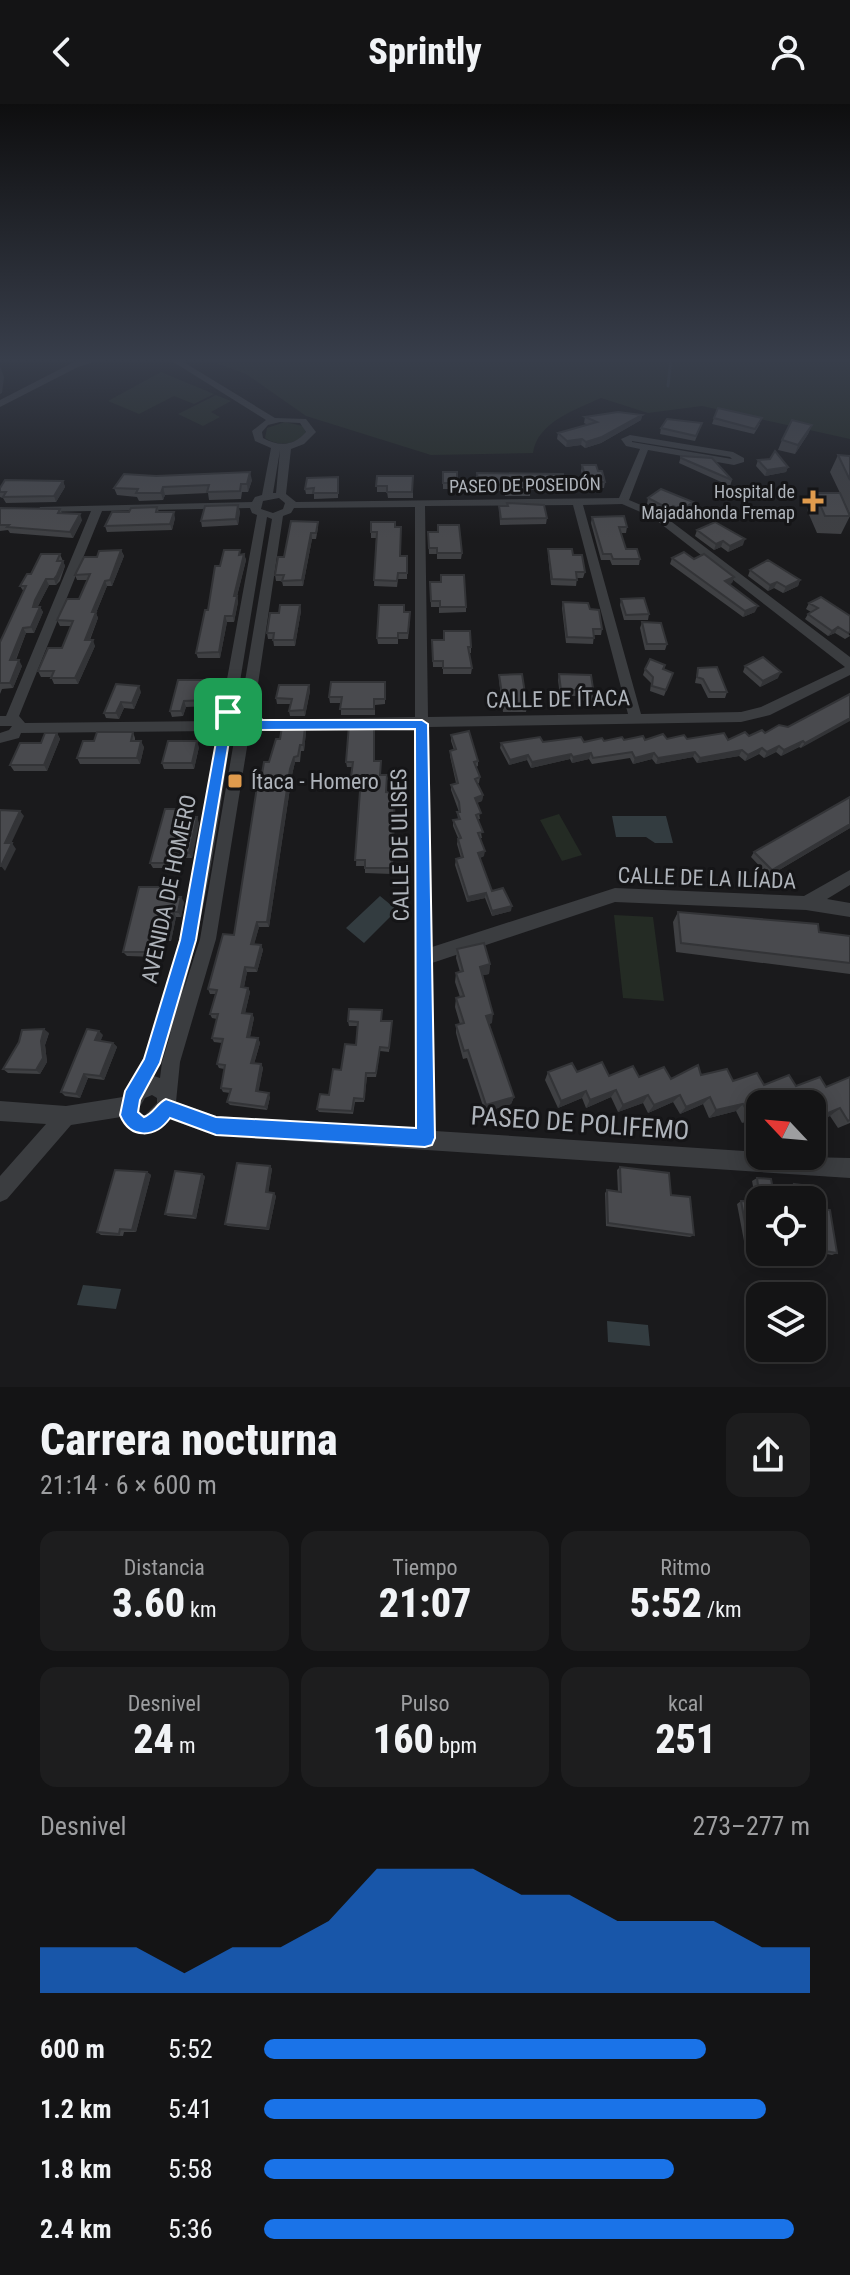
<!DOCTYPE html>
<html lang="es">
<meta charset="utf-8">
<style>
body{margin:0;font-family:"Roboto Condensed",sans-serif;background:#1d1d1e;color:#f1f3f6;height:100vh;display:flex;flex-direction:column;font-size:30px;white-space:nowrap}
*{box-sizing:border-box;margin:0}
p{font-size:26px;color:#9d9ea0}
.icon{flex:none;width:44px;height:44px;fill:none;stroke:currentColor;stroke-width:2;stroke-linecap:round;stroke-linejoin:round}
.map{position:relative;height:1283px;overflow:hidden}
.side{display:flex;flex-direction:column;background:#141415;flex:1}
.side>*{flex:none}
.needle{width:52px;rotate:296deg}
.fabs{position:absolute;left:746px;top:986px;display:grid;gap:16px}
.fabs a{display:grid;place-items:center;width:80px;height:80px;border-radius:16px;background:#141415;box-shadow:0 4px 20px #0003,0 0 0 2px #333334;font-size:40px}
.pin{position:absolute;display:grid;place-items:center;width:68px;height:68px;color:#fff;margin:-34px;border-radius:16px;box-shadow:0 4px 12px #0006}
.round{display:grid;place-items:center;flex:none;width:84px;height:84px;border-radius:16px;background:#1d1d1e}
.summary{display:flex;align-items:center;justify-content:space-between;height:136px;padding:0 40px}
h1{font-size:44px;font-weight:800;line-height:60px}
.figures{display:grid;grid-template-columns:repeat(3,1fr);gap:12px;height:136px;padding:8px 40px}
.figures div{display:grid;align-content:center;border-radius:16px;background:#1d1d1e;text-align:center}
.figures b{font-size:40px;font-weight:800}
.figures small{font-size:22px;font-weight:400}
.figures p{font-size:22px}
.chart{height:224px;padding:16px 40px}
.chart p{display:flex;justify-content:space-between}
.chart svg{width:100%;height:144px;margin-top:8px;fill:#1a73e8;opacity:.7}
ul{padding:0 40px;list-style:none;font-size:26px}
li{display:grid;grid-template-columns:128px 96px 1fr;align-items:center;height:60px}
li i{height:20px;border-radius:10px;background:#1a73e8}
header{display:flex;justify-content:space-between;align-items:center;height:104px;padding:0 40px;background:#141415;font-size:36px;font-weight:800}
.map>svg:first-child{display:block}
.green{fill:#242b24}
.water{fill:#333c40}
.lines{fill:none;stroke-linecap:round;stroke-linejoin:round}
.stream{stroke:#333c40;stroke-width:3}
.street{fill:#3b3d40;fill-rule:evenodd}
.wall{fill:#3f4043}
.shaded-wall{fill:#333437}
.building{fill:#494a4e;stroke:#333437;stroke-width:2}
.route{fill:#1a73e8;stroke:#fff;stroke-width:2;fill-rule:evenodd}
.poi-dot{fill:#e09b4d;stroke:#151517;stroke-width:3}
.labels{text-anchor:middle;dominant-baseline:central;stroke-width:6;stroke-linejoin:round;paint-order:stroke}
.far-street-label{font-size:18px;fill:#aeb3ba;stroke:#151517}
.far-poi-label{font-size:18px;fill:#aeb3ba;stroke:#151517;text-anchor:end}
.street-label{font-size:22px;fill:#aeb3ba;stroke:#151517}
.poi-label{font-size:22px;fill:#aeb3ba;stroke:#151517;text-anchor:start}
.near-street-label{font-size:26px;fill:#aeb3ba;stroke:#151517}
</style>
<header><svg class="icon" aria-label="back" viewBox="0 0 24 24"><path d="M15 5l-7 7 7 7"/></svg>Sprintly<svg class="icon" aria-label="person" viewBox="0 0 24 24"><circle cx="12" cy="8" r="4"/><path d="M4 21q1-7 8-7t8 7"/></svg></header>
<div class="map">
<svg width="850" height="1283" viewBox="0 0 850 1283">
<rect width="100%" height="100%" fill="#1a1a1c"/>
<path class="green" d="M202,254H850V335L702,302L648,309L601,294C577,305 537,318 533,349L431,351L306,312L246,270Z
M161,268L214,290L194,300L174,292L139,310L108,297Z
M216,291L231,297L211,308L220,313L203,322L178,310Z
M285,318L303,322L306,329C295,341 279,343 265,334L267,324Z
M559,710L582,751L562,757L540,716Z
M614,811L653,813L664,897L623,894Z"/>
<path class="water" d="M612,712H666L673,739H655L646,733H616Z
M380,792L397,806L364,839L346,824Z
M83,1181L121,1185L116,1205L77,1201Z
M607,1217L648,1221L650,1242L608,1238Z"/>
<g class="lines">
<path class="stream" d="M668,282L671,254"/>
<path class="street" d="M92,254H106L78,263L0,303V296L72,259Z
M167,254H177L275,314L306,315L316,328L304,340L291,345L286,390L296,398L619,394L640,345L626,342L621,335L630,331L733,348L744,354V358L734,361L648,346L629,396L660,409L850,553V571L770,611L741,618L429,623L432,843L615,784L804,792L850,766V781L827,795L850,799V813L806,806L615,798L432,859L435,1027L760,1048V1052L850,1054V1074L216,1032L169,1015C153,1031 133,1040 121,1013L71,1021L7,1095L0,1098V1072L46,1020L0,1017V997L66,1002L123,993C144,960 156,922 166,885C190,804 203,720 216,637L223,632L230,637C218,721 206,806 183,888L200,835L234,637L241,632L248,637L216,835L180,958L176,998L216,1012L415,1025V623L257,626L250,621L257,616L415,613V403L294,404L291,409L283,412L254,607L247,612L240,607L272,415L267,413L235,608L228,613L221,608L257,411L252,409L250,404L102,407L19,612L25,619L214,617L221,622L214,627L21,629L19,634L0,639V629L9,626L12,622H0V612H6L91,407L44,408L39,405L40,403L252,398L255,393L262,391L271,344L255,337L252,327L266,316ZM280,318L300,319L306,328C294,342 279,343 263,334L262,328L268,321ZM632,337L730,353L732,355L632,338ZM280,346L276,389H273ZM279,394L285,399L283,405L273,409L261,405L263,397ZM622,400L652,413L845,563L761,603L741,608L641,610L583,401ZM573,401L628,610L428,613L425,402ZM171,928L162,958L160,974L154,972ZM152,991L157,994V999L145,1011H141L139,1004L145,994Z"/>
</g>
<path class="wall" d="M642,311L641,316L601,339L585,344L581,341L566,343L557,335L558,329L588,321L584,319L585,313Z
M714,314L760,320L754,330L712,320Z
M812,321L808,330L795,350L778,346L782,336Z
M661,324H700L695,337L660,330Z
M838,351L850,352V410L830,368Z
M681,352L732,376L730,382L679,359Z
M758,356L788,363L786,368L765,372L756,362Z
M582,361L598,367L605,378L604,384H586L581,367Z
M443,368H457V385H443Z
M477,369L564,380L563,386H530V392H505L504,387L477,386Z
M377,372H413V394H388L387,388H377Z
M338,373V394L314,395V390H306L305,385Z
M252,376L248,388H242L241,395L209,396L208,389L165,391L163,396L139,397L137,393L117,391L114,384Z
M63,377L65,383L56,398L6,399L3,394L0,393V384Z
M815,389L850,412L841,430L817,429L807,406Z
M648,394L691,404L680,411L672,407L667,411L647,400Z
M499,402H507L547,414L546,420L500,421Z
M157,403L159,408L175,414L172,426L107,428L105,422L129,408Z
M0,404L60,405L62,409L82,416L73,434L10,429L8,426L0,427Z
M240,407L238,421L202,423L201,417Z
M592,413L627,423L626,429H621L626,445L640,455L639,461H612L610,456H601L591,419Z
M291,417L318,424L316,435H312L303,482H283L282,477H276L275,471L284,453Z
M395,423L400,452H407V475H398L397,483L374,482L376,434H371V428Z
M697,426L743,441L728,448L721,443L714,446L695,432Z
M428,428L462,449L461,455H437V450H429Z
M548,445L573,451L585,468L583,474H577L576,482L551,481L548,451Z
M121,446L124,452L112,482H107L96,509L98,514L90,536L95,542L78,580H54L51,573H41L38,567L62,544L71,522H60L57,516L79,495L87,476H77L75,471L97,453Z
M60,450L65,462L60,477L56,481H49L38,502L40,503L43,508L34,529H26L16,556L22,562L13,584L2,585L0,590V538L24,488L20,482L31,470Z
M244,450L246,456L237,492L238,498L234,518H227L220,554H198L196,549L220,462L241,451Z
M672,454L694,455L734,473L732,479L729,480L755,508L743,513L670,460Z
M750,466L800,476L798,482L783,489L774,484L768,487L748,472Z
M430,478L466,503V508L439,509V503H431Z
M821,493L850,532L845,535L835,529L828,532L805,515L808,510L811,508L806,505L809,499Z
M621,495L649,510L648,516H624L620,501Z
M563,498L590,505L602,525L601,531H594L593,540L566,539L562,504Z
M300,501L301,507L295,542H274L273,535H268L267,529L279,509Z
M404,508L410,514L408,535H398V540H378L377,534Z
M642,518L667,540L665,546H645L640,524Z
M432,536L471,543V549H469L472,564L471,570H443V563H433Z
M665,561L664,566L673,569L664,592L650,587L651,579L643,571L645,565Z
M745,562L778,574L760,583L743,568Z
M698,564L727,588L725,594H708L701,580L695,579Z
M559,570L594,591L593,597H579V592H560L558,576Z
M499,571L527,602L526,608H503L499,577Z
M178,576L215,582L210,602L186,603L183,612L172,613L170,607Z
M385,578V600L375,601V611H341V599H330L329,593Z
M309,581L310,587L305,612H290L289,607L291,600H277L276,594Z
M141,588L134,605L124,604L119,615L106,614L104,609Z
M850,590L801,644L799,643L781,652L776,648L764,654L759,650L745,657L739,652L697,659L693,653L656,660L652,655L633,660L630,654L592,660L589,655L572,659L570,655L531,664L527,656L509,661L500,644L501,639L667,635L728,636L765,629L788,623Z
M305,623L306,628L304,647H301L300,658H295L292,671L269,823H259L254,840L261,841L263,846L257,868H247L244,883L248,884L250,888L245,909L252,910L254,914L250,933L258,934L260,939L254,960H261L263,964L258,988L270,993L267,1006L230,1001L227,998L230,989L223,988L221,984L224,965L219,964L217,960L222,939L214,938L212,934L217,915L212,914L210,910L216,890H210L208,885L234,831L262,670L280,635Z
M133,628L135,634V637L144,643L140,660H80L77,654L94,637Z
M57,629L60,635L47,667H14L10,661Z
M451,631L478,657V662L476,663L480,673L479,679L477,680L483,691L482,697L477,699L480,715H478L482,734H480L484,752L480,754L492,787L511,807L492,812L485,794L467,798L455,761L456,755L461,754L457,740L458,734L453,722V716L458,715L457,708H459L451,686V681L456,679L450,652V647L454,646L451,637Z
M199,643L194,665H164L162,659Z
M374,657L381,671H387L386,688L395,689L392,770L365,769V762H356L360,678H352V663H347L346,658Z
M850,693V724L769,772L751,753L754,748Z
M189,710L188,713L199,719L192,754H178L175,764H153L150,759Z
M171,783L174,788L173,793L184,798L181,813H176L171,837H160L156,853L127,852L123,848Z
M678,808L850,832V870L676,848L673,818Z
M457,845L490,860L489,870L483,871L492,919L489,920L514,993L511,1000L485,1008L467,954L463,955L456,929V921L460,920L455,903L456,894L460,893L455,878L456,869L460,868L456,854Z
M382,906V917L392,921L389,948L380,947L376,973H367L364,998H355L353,1010L319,1008L317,1005L329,991L341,966L356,941L358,922H349L348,917Z
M49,929L45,941L47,958L40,970L8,969L3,965Z
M103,931L100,937L113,939L117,943L104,976L88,974L80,994L65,992L61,988Z
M548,968H577L609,972L671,975L701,971L764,981L826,983L850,973V1019L838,1024L830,1012L812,1019V1000H760V1013L742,1019L736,1007L709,1014L703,1000L680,1010L673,998L648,1009L643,999L618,1008L611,993L586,1004L582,994L558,1004L545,976Z
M270,1062L272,1065L268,1088L276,1092L269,1126L228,1122L225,1120Z
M620,1063L694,1131L690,1133L606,1122L605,1089L607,1086L618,1088L617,1066Z
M147,1068L151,1071L136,1128H124L123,1132L101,1131L97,1128Z
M205,1072L196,1115L168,1112L165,1110Z
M757,1074L760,1096V1139L744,1137L737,1100L741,1097L756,1098L752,1077Z
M794,1080L811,1096H791L789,1082Z
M812,1103L837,1149L832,1151L812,1147Z"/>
<path class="shaded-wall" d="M0,262L4,273L2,289L0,290Z
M642,311L641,316L601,339L585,344L586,338Z
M812,321L808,330L795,350L798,341Z
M582,335L581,341L566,343L567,337Z
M788,363L786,368L765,372L767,366Z
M250,368L252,376L248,388L247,380Z
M63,377L65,383L56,398L54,392Z
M163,383L165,391L163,396L161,389Z
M693,398L691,404L680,411L682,406Z
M238,401L240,407L238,421L236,415Z
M174,408L175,414L172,426L170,420Z
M80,410L82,416L73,434L70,428Z
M311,429L312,435L303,482L302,476Z
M745,435L743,441L728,448L730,442Z
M723,437L721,443L714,446L716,440Z
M121,446L124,452L112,482L110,476Z
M244,450L246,456L237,492L238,498L234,518L233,512L234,492Z
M63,457L65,462L56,481L54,475Z
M734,473L732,479L723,483L725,477Z
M46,475L49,481L38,502L36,509L33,503L35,496Z
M800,476L798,482L783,489L786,483Z
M105,477L107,482L96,509L98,514L87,542L85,536L92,508Z
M777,478L774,484L768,487L770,481Z
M300,501L301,507L295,542L294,536Z
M758,502L755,508L743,513L745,507Z
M40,503L43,508L34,529L31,523Z
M225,512L227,518L220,554L219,548Z
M838,523L835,529L828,532L832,527Z
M23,524L26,529L13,562L10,556Z
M93,536L95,542L78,580L75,574Z
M19,556L22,562L13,584L10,579Z
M781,568L778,574L760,583L763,577Z
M213,576L215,582L210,602L209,596Z
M309,581L310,587L305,612L304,606Z
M139,582L141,588L134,605L132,599Z
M184,597L186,603L183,612L181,607Z
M121,598L124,604L119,615L116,609Z
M850,614V617L801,644L805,639Z
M305,623L306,628L304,647L303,641Z
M57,629L60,635L47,667L44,661Z
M141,637L144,643L140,660L137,654Z
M197,637L199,643L194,665L192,659Z
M803,637L799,643L781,652L784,646Z
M779,642L776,648L764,654L767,648Z
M762,644L759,650L745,657L748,651Z
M742,646L739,652L697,659L700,654Z
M695,648L693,653L656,660L658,654Z
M591,649L589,655L572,659L573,653Z
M654,649L652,655L633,660L635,654Z
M571,650L570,655L531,664L532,658Z
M528,651L527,656L509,661L510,656Z
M294,653L295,658L292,671L269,823L267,818L290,665Z
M483,691L482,697L474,699L475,694Z
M20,707L24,712L9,744L5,739Z
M197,713L199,719L192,754L189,749Z
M850,720V724L769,772L772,766Z
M12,739L16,745L5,767L1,762Z
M485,747L484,752L478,754V749Z
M175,748L178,754L175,764L173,759Z
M171,783L174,788L171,798L169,793Z
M486,789L485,794L467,798L468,793Z
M181,793L184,798L181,813L178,808Z
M512,802L511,807L492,812V807Z
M174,808L176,813L171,837L168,832Z
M257,818L259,823L253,845L251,840Z
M157,832L160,837L156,853L153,848Z
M261,841L263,846L257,868L255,864Z
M490,860L489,870L479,872L480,863Z
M245,863L247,868L243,888L241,883Z
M248,884L250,888L244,914L242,909Z
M252,910L254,914L249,937L247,933Z
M493,910L492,919L485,921L486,912Z
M44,925L49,929L45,941L47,958L40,970L36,966Z
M99,927L103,931L99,941L95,936Z
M258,934L260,939L253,963L251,959Z
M113,939L117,943L104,976L100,972Z
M261,960L263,964L258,991L256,987Z
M84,970L88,974L80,994L76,990Z
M616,986L611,993L586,1004L590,996Z
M586,987L582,994L558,1004L561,997Z
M269,989L270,993L267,1006L265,1003Z
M648,991L643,999L618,1008L623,1001Z
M680,991L673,998L648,1009L654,1001Z
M514,993L511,1000L485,1008L486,1001Z
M710,993L703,1000L680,1010L686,1003Z
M743,1000L736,1007L709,1014L716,1006Z
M840,1004L830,1012L812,1019V1017L816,1014Z
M760,1009V1013L742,1019L750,1012Z
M270,1062L272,1065L268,1091L266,1088Z
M147,1068L151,1071L136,1128L132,1126Z
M202,1070L205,1072L196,1115L193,1112Z
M274,1089L276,1092L269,1126L267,1124Z"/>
<path class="building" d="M718,304L762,314L755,325L714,314Z
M618,308L642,311L602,333L586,338L582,335L567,337L558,329L597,318L585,313Z
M667,315L702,319L696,332L661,324Z
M792,316L812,321L798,341L782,336Z
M775,347L788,363L767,366L758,356L770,355Z
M838,351L850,352V376Z
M681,352L712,354L732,376L681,354Z
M582,361H596L598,367H602L605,378H587Z
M250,368L247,380H241L240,387L207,388L209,381L163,383L161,389H136L138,385L114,384L124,370L156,372Z
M443,368H457V379H443Z
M477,369L563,370L564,380H529L530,386L505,387V381L478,380Z
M377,372H413L412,388H387V382H376Z
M338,373V389H313L314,384L305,385L307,374Z
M5,376L63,377L54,392L3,393L6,388H0V384Z
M661,385L693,398L682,406L673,402L669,405L648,394Z
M815,389H840L850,412H825Z
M507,399L544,401L547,414L501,415L499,402H508Z
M238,401L236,415L201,417L205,402Z
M157,403L156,408H174L170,420L105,422L112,408H129L131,404Z
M0,404L60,405L58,409L80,410L70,428L7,423L9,421H0Z
M624,412L627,423H619L626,445H637L640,455H613L611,450H603L592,413Z
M291,417L318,418L316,429H311L302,476L282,477L284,471H275L278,453H284Z
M371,418H395V423H401L400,452H407V469H398L397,477L374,476L377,428H371Z
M715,418L745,435L730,442L723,437L716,440L697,426Z
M438,421H459L462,449H437V444H429L428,428H438Z
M548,445H572L573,451H582L585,468H576L577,476L552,475Z
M121,446L110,476L105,477L92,508H96L85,536H93L75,574H51L54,567H38L48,544H62L73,517L57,516L67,495H79L90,470L75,471L84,453H97L99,447Z
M224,446H240L239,451L244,450L234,492H237L233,512H225L219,548L196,549L205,506H208L215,462H220Z
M684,448L694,455L704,450L734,473L725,477L758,502L745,507L672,454Z
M41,450H60L57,457H63L57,471L54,475H46L35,496L33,503H40L31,523L23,524L10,556H19L10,579H0V538L26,482H20L27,470H31Z
M768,456L800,476L786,483L777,478L770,481L750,466Z
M441,471H464L466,503H440V497H431L430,478H441Z
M821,493L850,512V528L848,529L838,523L832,527L808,510L818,504L809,499Z
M644,494L649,510L626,511L621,495Z
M563,498L588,499L590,505L599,506L602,525H593L594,534L567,533Z
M280,501H300L294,536H273L274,529H267L270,509H279Z
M379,501H404V508H410L408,529H398V534H377Z
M642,518L661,519L667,540H647Z
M444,527H470L471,543H468L472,564H443V557H433L432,536H444Z
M763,553L781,568L763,577L745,562Z
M650,555L665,561L663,565L673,569L666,586L652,582L653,573L645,565Z
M717,563L727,588H710L703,575L697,573L698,564Z
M522,570L527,602H504L499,571Z
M559,570L591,571L594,591H580V586H561Z
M178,576H213L209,596L184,597L181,607H170Z
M331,578H385V595H374V605H340L342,593H329Z
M116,580L139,582L132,599L121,598L116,609H104Z
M279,581H309L304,606L289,607L292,595L276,594Z
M850,590V614L805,639L803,637L784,646L779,642L767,648L762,644L748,651L742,646L700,654L695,648L658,654L654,649L635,654L632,648L593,654L591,649L573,653L571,650L532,658L528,651L510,656L501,639L540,633L543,638L581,633L584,638L602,634L604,637L622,633L624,636L643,632L645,636L663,630L667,635L684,631L687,635L724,629L728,636L745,628L749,632L762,626L765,629L779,621L788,623Z
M349,621H374V657H381L380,671H387L386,688L395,689L392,764H365V756H355L361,673H351L353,658H346Z
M282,623H305L303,641H300L298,652L294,653L290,665L267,818H257L251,840L261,841L255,864L245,863L241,883L248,884L242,909L252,910L247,933L258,934L251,959L261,960L256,987L269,989L265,1003L227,998L231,985L221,984L225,961L217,960L223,935L212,934L218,910H210L217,886L208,885L223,830L234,831L259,670H262L264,658H269L276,635H280Z
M469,627L478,657L474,658L480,673L475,675L483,691L475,694L481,709L476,711L483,728L478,729L485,747L478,749L492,787L503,784L512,802L492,807L486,789L468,793L456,755L463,753L458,735L461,734L453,716L460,715L457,708H460L459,698L451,681L458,679L450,647L456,645L451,631Z
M97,628H133L131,637H141L137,654H77L83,637H94Z
M45,629H57L44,661H10L20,639H41Z
M168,637H197L192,659H162Z
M850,693V720L772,766L754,748Z
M165,705H187L185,713H197L189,749L175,748L173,759H150Z
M0,706L20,707L5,739H12L1,762H0Z
M139,783H171L169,793H181L178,808H174L168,832H157L153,848H123Z
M678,808L818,820L819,828L850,832V859L681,839Z
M484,839L490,860L480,863L493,910L486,912L514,993L486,1001L468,946L464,947L456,921L464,919L456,894L464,892L456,869L463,867L457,845Z
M349,905L382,906L381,917H392L389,944L380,943L376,969H366L364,995L354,994L352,1007L317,1005L320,990L329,991L333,965L341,966L345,940L356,941L358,918L348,917Z
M44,925L41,937L43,954L36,966L3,965L19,938L22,926Z
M87,925L99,927L95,936L113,939L100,972L84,970L76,990L61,988Z
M602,958L609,972L633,962L639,973L664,963L671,975L698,961L701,971L727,965L733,977L757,969L764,981L789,971L796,982L820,973L826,983L850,973V1016L848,1017L840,1004L816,1014L812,1008V1000H760V1009L750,1012L743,1000L716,1006L710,993L686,1003L680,991L654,1001L648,991L623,1001L616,986L590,996L586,987L561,997L548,968L572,959L577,968Z
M237,1059L270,1062L266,1088L274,1089L267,1124L225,1120Z
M620,1063L669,1069L671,1091L690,1093L694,1131L608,1119L607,1086L621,1088Z
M115,1066L147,1068L132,1126L120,1125L119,1130L97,1128Z
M175,1067L202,1070L193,1112L165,1110Z
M757,1074L771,1075L775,1096H760Z
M794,1080L809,1082L811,1096H796Z
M741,1097L760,1098V1136L748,1135Z
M812,1103L830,1106L837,1149L812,1145Z"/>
<linearGradient id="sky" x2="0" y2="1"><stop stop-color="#0e0e0f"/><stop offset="0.59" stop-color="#383e4b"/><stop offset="1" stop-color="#383e4b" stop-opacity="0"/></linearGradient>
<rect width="850" height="434" fill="url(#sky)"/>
<path class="route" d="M247,603L259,610L262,616H422L428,620L435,1034L432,1041L425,1043L216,1031L170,1014C155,1035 130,1035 120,1011L125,987L144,955L180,836L216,638L209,630L208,622L224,605ZM231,612H245L253,625L257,626L415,625L416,1024L216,1013L166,995C157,999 154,1009 144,1013L138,1008L140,996L160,959L196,836L229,637L221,623Z"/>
<g class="poi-dot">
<path d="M809 385h8v8h8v8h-8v8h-8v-8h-8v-8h8z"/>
<rect x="227" y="669" width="16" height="16" rx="4"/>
</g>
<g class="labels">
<g class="far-street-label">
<text transform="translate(525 381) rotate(-1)">PASEO DE POSEIDÓN</text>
</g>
<g class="far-poi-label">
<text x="795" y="387">Hospital de<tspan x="795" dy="21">Majadahonda Fremap</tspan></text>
</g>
<g class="street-label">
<text transform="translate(558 595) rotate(-1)">CALLE DE ÍTACA</text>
<text transform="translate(400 741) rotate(-91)">CALLE DE ULISES</text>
<text transform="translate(707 774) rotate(2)">CALLE DE LA ILÍADA</text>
<text transform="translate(169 785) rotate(-78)">AVENIDA DE HOMERO</text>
</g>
<g class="poi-label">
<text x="251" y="677">Ítaca - Homero</text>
</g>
<g class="near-street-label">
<text transform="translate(580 1019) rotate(4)">PASEO DE POLIFEMO</text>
</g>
</g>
</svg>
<div class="fabs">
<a><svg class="needle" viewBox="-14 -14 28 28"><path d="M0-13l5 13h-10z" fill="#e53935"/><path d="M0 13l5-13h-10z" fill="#9d9ea0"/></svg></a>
<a><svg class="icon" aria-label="locate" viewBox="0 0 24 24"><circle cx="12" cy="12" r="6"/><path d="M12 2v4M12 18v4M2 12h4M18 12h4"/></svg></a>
<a><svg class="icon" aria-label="layers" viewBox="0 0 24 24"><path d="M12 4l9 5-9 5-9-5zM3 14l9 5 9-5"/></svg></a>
</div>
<div class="pin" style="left:228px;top:608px;background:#1e9e55"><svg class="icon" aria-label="arrive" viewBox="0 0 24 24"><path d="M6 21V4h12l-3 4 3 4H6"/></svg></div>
</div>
<section class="side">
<div class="summary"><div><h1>Carrera nocturna</h1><p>21:14 · 6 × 600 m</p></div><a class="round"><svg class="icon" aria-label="share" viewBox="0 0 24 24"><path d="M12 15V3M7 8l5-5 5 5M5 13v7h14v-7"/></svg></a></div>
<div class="figures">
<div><p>Distancia</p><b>3.60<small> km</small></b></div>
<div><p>Tiempo</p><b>21:07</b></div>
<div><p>Ritmo</p><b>5:52<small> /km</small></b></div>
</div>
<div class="figures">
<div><p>Desnivel</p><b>24<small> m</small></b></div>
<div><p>Pulso</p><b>160<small> bpm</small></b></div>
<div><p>kcal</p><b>251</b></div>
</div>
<div class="chart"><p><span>Desnivel</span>273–277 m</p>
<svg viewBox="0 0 160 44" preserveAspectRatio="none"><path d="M0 44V30L10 30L20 30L30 38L40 30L50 30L60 22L70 6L80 6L90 6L100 14L110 14L120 22L130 22L140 22L150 30L160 30V44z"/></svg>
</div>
<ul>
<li><b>600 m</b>5:52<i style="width:81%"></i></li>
<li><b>1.2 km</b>5:41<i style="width:92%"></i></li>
<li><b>1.8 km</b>5:58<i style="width:75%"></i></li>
<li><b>2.4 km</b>5:36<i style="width:97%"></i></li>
</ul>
</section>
